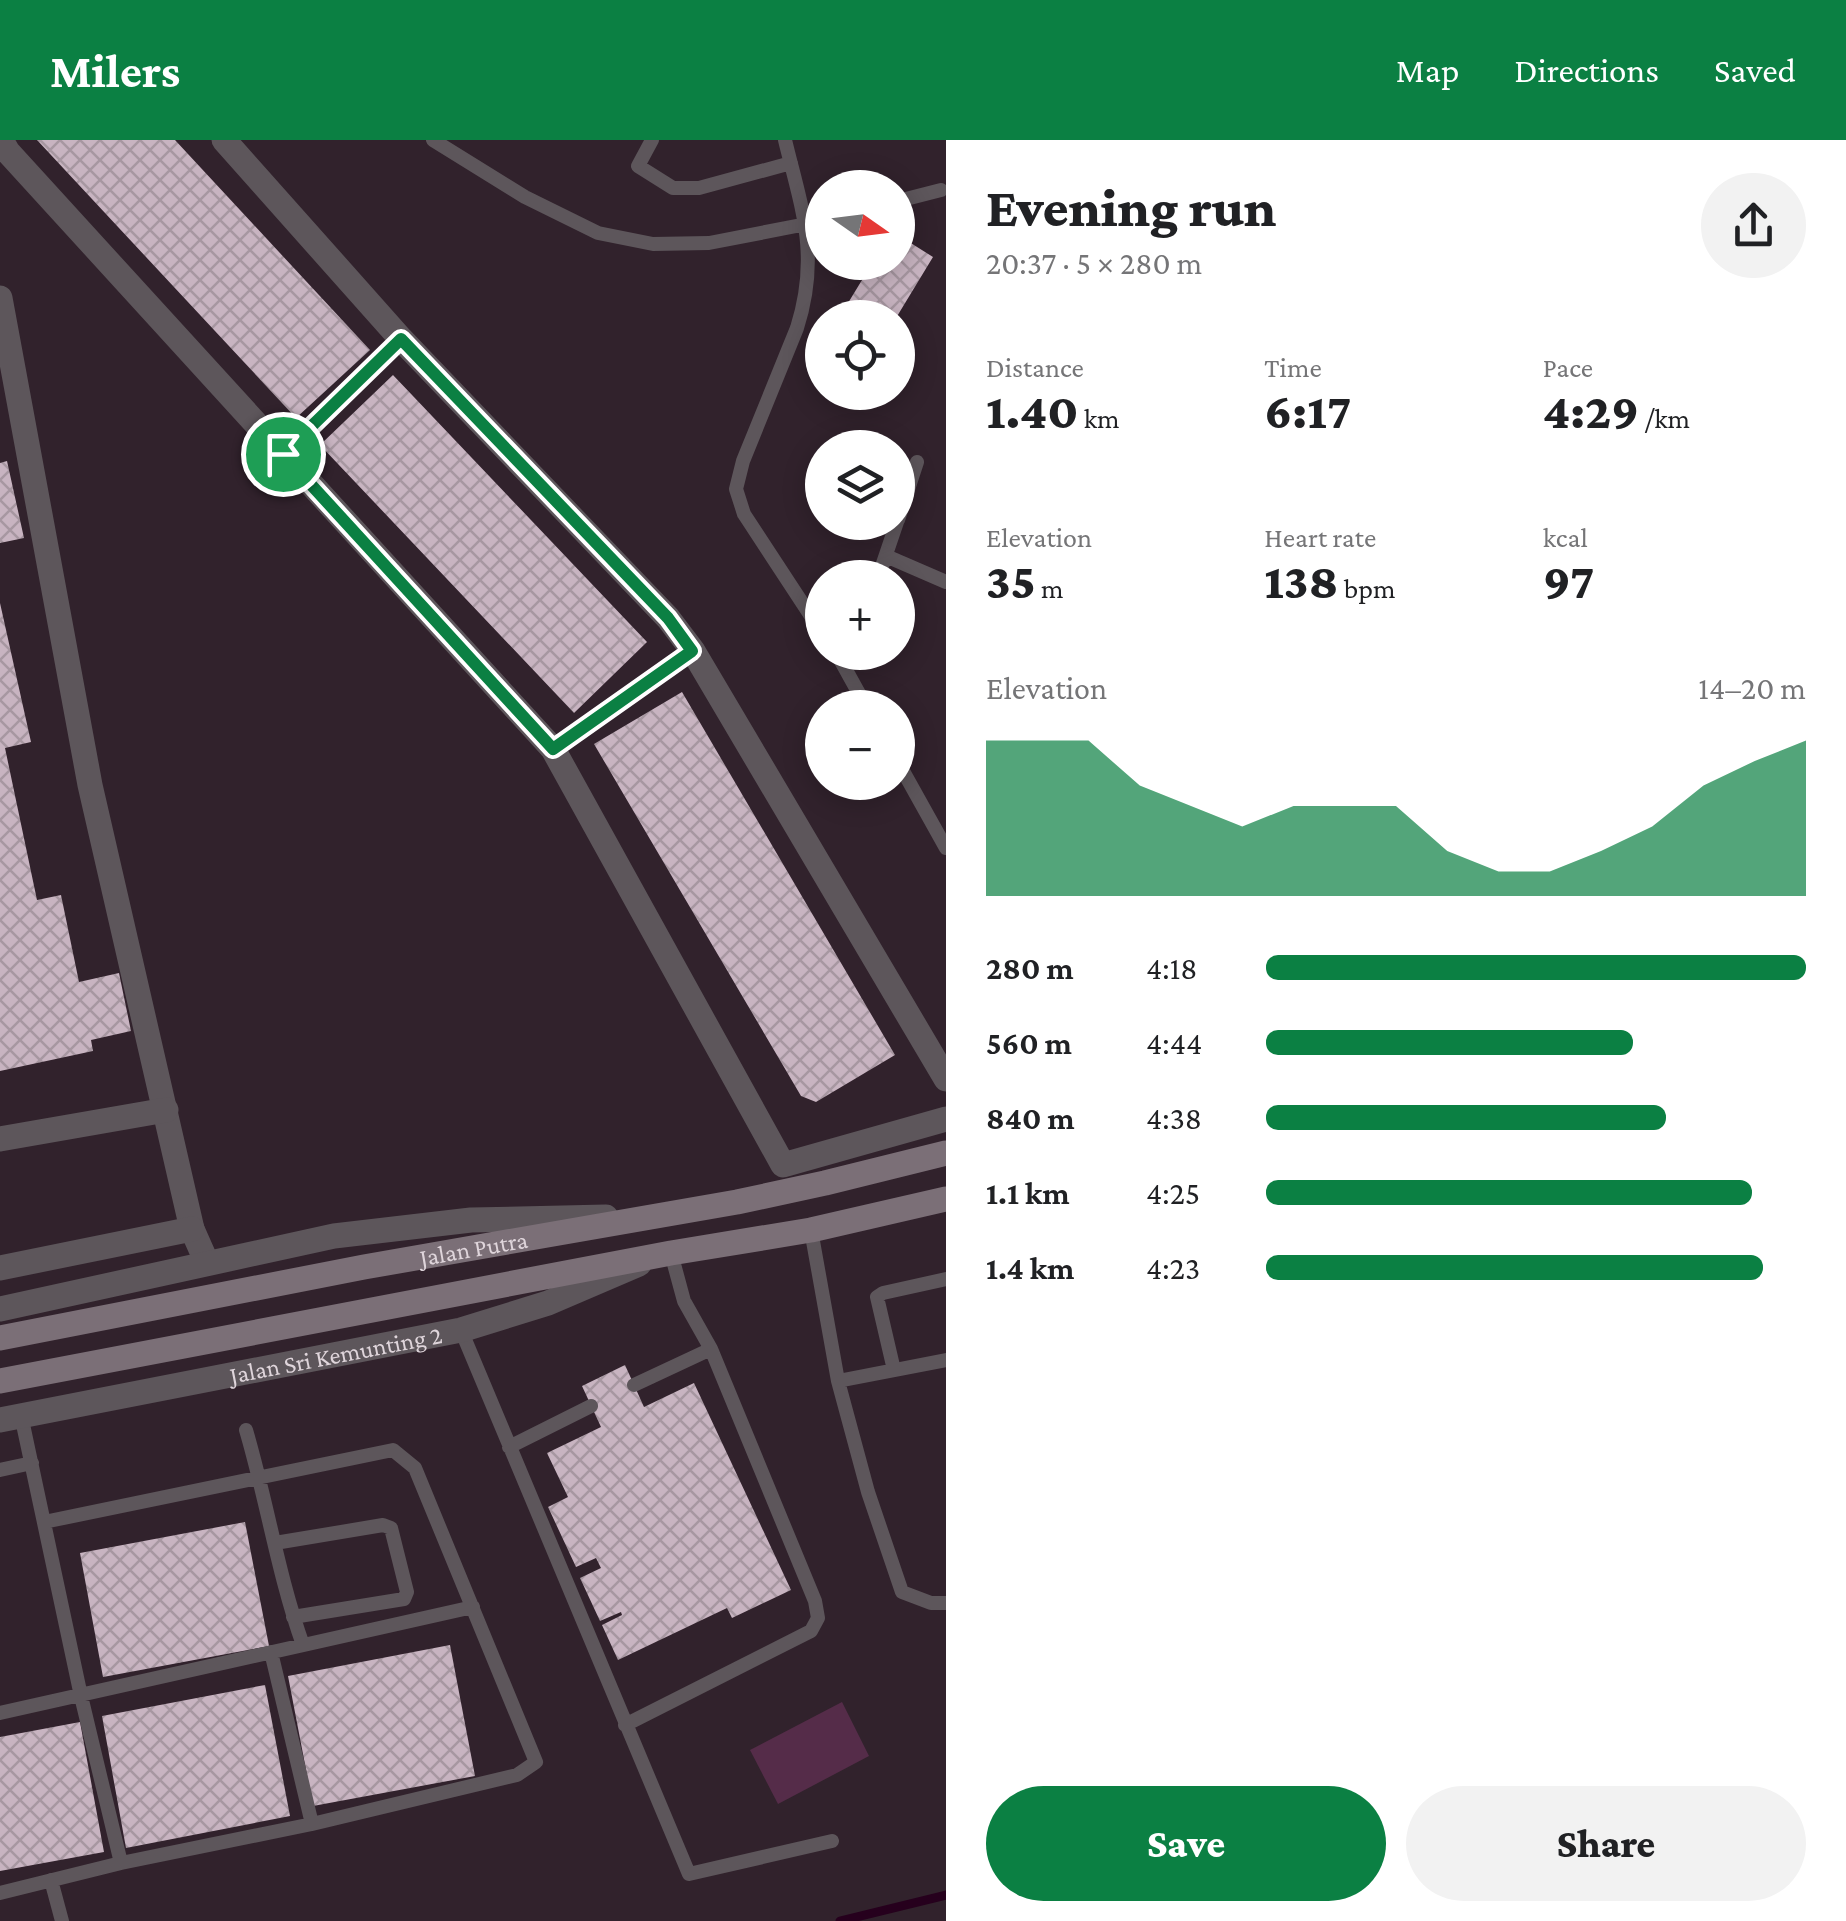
<!DOCTYPE html>
<meta charset="utf-8">
<style>
body{margin:0;font-family:"Crimson Pro",serif;background:#f2f2f2;color:#202124;height:100vh;display:flex;flex-direction:column;font-size:38px;white-space:nowrap}
*{box-sizing:border-box;margin:0}
p{font-size:32px;color:#757577}
.icon{flex:none;width:55px;height:55px;fill:none;stroke:currentColor;stroke-width:2;stroke-linecap:round;stroke-linejoin:round}
.map{position:relative;flex:1;overflow:hidden}
.sheet{display:flex;flex-direction:column;background:#fff;width:900px}
.sheet>*{flex:none}
.needle{width:65px;rotate:104deg}
.controls{position:absolute;left:805px;top:30px;display:grid;gap:20px}
.controls a{display:grid;place-items:center;width:110px;height:110px;border-radius:50%;background:#fff;box-shadow:0 5px 25px #0003;font-size:50px}
.pin{position:absolute;display:grid;place-items:center;width:85px;height:85px;color:#fff;margin:-42px;border:5px solid #fff;border-radius:50%;box-shadow:0 2px 10px #0007}
.round{display:grid;place-items:center;flex:none;width:105px;height:105px;border-radius:52px;background:#f2f2f2}
.head{display:flex;align-items:center;justify-content:space-between;height:170px;padding:0 40px}
h1{font-size:55px;font-weight:800;line-height:75px}
.stats{display:grid;grid-template-columns:repeat(3,1fr);gap:15px;height:170px;padding:10px 40px}
.stats div{display:grid;align-content:center}
.stats b{font-size:50px;font-weight:800}
.stats small{font-size:28px;font-weight:400}
.stats p{font-size:28px}
.chart{height:280px;padding:20px 40px}
.chart p{display:flex;justify-content:space-between}
.chart svg{width:100%;height:180px;margin-top:10px;fill:#0b8043;opacity:.7}
.cta{display:flex;gap:20px;margin-top:auto;padding:20px 40px}
.cta a{flex:1;height:115px;border-radius:60px;background:#0b8043;color:#fff;font-size:40px;font-weight:800;line-height:115px;text-align:center}
.cta a+a{background:#f2f2f2;color:#202124}
ul{padding:0 40px;list-style:none;font-size:32px}
li{display:grid;grid-template-columns:160px 120px 1fr;align-items:center;height:75px}
li i{height:25px;border-radius:12px;background:#0b8043}
header{display:flex;align-items:center;gap:60px;box-sizing:border-box;height:140px;padding:0 50px;background:#0b8043;color:#fff}
header strong{font-size:48px}
nav{display:flex;gap:55px;margin-inline-start:auto;font-size:35px}
main{display:flex;flex:1;min-height:0}
.map>svg:first-child{display:block}
.green{fill:#552c49}
.lines{fill:none;stroke-linecap:round;stroke-linejoin:round}
.stream{stroke:#26001d;stroke-width:9}
.building{fill:url(#building-cross-hatch)}
.service{stroke:#5d565b;stroke-width:14}
.minor{stroke:#5d565b;stroke-width:25}
.secondary{stroke:#7b6f77;stroke-width:25}
.route-casing{stroke:#fff;stroke-width:20}
.route{stroke:#0b8043;stroke-width:12}
.labels{text-anchor:middle;dominant-baseline:central;stroke-width:10;stroke-linejoin:round;paint-order:stroke}
.street-label{font-size:25px;fill:#dfd5db;stroke:#271922}
</style>
<header>
<strong>Milers</strong>
<nav><a>Map</a><a>Directions</a><a>Saved</a></nav>
</header>
<main>
<div class="map">
<svg width="946" height="1781" viewBox="0 0 946 1781">
<defs>
<pattern id="building-cross-hatch" width="8" height="8" patternUnits="userSpaceOnUse" patternTransform="scale(2.5)"><rect width="8" height="8" fill="#c8b4c1"/><path d="M0 0l8 8M0 8l8-8" fill="none" stroke="#a797a1"/></pattern>
</defs>
<rect width="100%" height="100%" fill="#31222c"/>
<path class="green" d="M842,1562L869,1616L778,1664L750,1610Z"/>
<g class="lines">
<path class="stream" d="M840,1781L946,1755"/>
</g>
<path class="building" d="M37,0H175L370,210L296,278Z
M898,95L933,117L896,178H871L848,163L873,122H898Z
M393,235L647,502L574,573L320,305Z
M7,321L24,398L0,403V323Z
M0,463L31,602L5,608L37,760L61,755L79,842L119,833L131,891L91,900L93,911L0,931Z
M682,552L895,915L816,962L801,956L594,604Z
M625,1225L644,1267L694,1243L791,1450L732,1478L727,1468L618,1520L602,1485L622,1475L621,1472L600,1481L580,1438L601,1428L596,1418L576,1427L548,1367L568,1357L547,1313L601,1287L582,1246Z
M245,1382L269,1506L103,1537L80,1413Z
M450,1505L475,1636L313,1666L288,1536Z
M265,1545L290,1676L126,1708L102,1576Z
M80,1582L104,1712L0,1731V1597Z"/>
<g class="lines">
<path class="service" d="M433,0L525,57L598,93L653,104L709,103L822,81
M652,0L638,26L673,48H699L791,23
M785,0C802,70 820,115 797,188L743,321L736,349L744,374L822,493
M898,61L941,50
M283,314L401,199
M898,380L917,322
M886,416L946,442
M878,438L897,382
M836,512L867,568
M553,609L693,511
M898,622L946,708
M811,1090L838,1241L868,1352L902,1452L931,1463H946
M671,1113L684,1161L711,1209
M461,1190L689,1734L832,1701
M894,1230L877,1157L883,1153L946,1139
M838,1241L946,1220
M21,1275L81,1556L121,1723
M246,1290C267,1361 278,1435 303,1505
M509,1307L591,1266
M0,1330L32,1323
M275,1403L383,1385L391,1388L407,1452L404,1459L293,1477
M271,1512L312,1684
M0,1573L473,1467
M625,1585L811,1491L818,1478L815,1461L711,1209L634,1245
M51,1740L62,1781
M0,1753L121,1723L312,1684L517,1635L536,1622L415,1328L393,1310L44,1382"/>
<g class="minor">
<path d="M1,0L8,12L553,609L783,1025L946,979"/>
<path d="M224,0L401,199L668,478L693,511L946,939"/>
<path d="M0,158L90,645L192,1089L207,1123"/>
<path d="M0,999L166,970"/>
<path d="M0,1128L192,1089"/>
<path d="M0,1169L334,1096L471,1080L606,1077"/>
<path id="s1" d="M0,1280L461,1190L548,1163L639,1124"/>
</g>
<g class="secondary">
<path id="s2" d="M0,1198L364,1127L737,1062L825,1043L946,1013"/>
<path d="M0,1241L671,1113L811,1090L946,1059"/>
</g>
</g>
<g class="lines">
<g class="route-casing">
<path id="route" d="M401,199L668,478L692,511L553,609L283,314Z"/>
</g>
<use href="#route" class="route"/>
</g>
<g class="labels">
<g class="street-label">
<text stroke="none"><textPath href="#s2" startOffset="482">Jalan Putra</textPath></text>
<text stroke="none"><textPath href="#s1" startOffset="342">Jalan Sri Kemunting 2</textPath></text>
</g>
</g>
</svg>
<div class="controls">
<a><svg class="needle" viewBox="-14 -14 28 28"><path d="M0-13l5 13h-10z" fill="#e53935"/><path d="M0 13l5-13h-10z" fill="#757577"/></svg></a>
<a><svg class="icon" aria-label="locate" viewBox="0 0 24 24"><circle cx="12" cy="12" r="6"/><path d="M12 2v4M12 18v4M2 12h4M18 12h4"/></svg></a>
<a><svg class="icon" aria-label="layers" viewBox="0 0 24 24"><path d="M12 4l9 5-9 5-9-5zM3 14l9 5 9-5"/></svg></a>
<a>+</a>
<a>−</a>
</div>
<div class="pin" style="left:283px;top:314px;background:#1e9e55"><svg class="icon" aria-label="arrive" viewBox="0 0 24 24"><path d="M6 21V4h12l-3 4 3 4H6"/></svg></div>
</div>
<section class="sheet">
<div class="head"><div><h1>Evening run</h1><p>20:37 · 5 × 280 m</p></div><a class="round"><svg class="icon" aria-label="share" viewBox="0 0 24 24"><path d="M12 15V3M7 8l5-5 5 5M5 13v7h14v-7"/></svg></a></div>
<div class="stats">
<div><p>Distance</p><b>1.40<small> km</small></b></div>
<div><p>Time</p><b>6:17</b></div>
<div><p>Pace</p><b>4:29<small> /km</small></b></div>
</div>
<div class="stats">
<div><p>Elevation</p><b>35<small> m</small></b></div>
<div><p>Heart rate</p><b>138<small> bpm</small></b></div>
<div><p>kcal</p><b>97</b></div>
</div>
<div class="chart"><p><span>Elevation</span>14–20 m</p>
<svg viewBox="0 0 160 44" preserveAspectRatio="none"><path d="M0 44V6L10 6L20 6L30 17L40 22L50 27L60 22L70 22L80 22L90 33L100 38L110 38L120 33L130 27L140 17L150 11L160 6V44z"/></svg>
</div>
<ul>
<li><b>280 m</b>4:18<i style="width:100%"></i></li>
<li><b>560 m</b>4:44<i style="width:68%"></i></li>
<li><b>840 m</b>4:38<i style="width:74%"></i></li>
<li><b>1.1 km</b>4:25<i style="width:90%"></i></li>
<li><b>1.4 km</b>4:23<i style="width:92%"></i></li>
</ul>
<div class="cta"><a>Save</a><a>Share</a></div>
</section>
</main>
